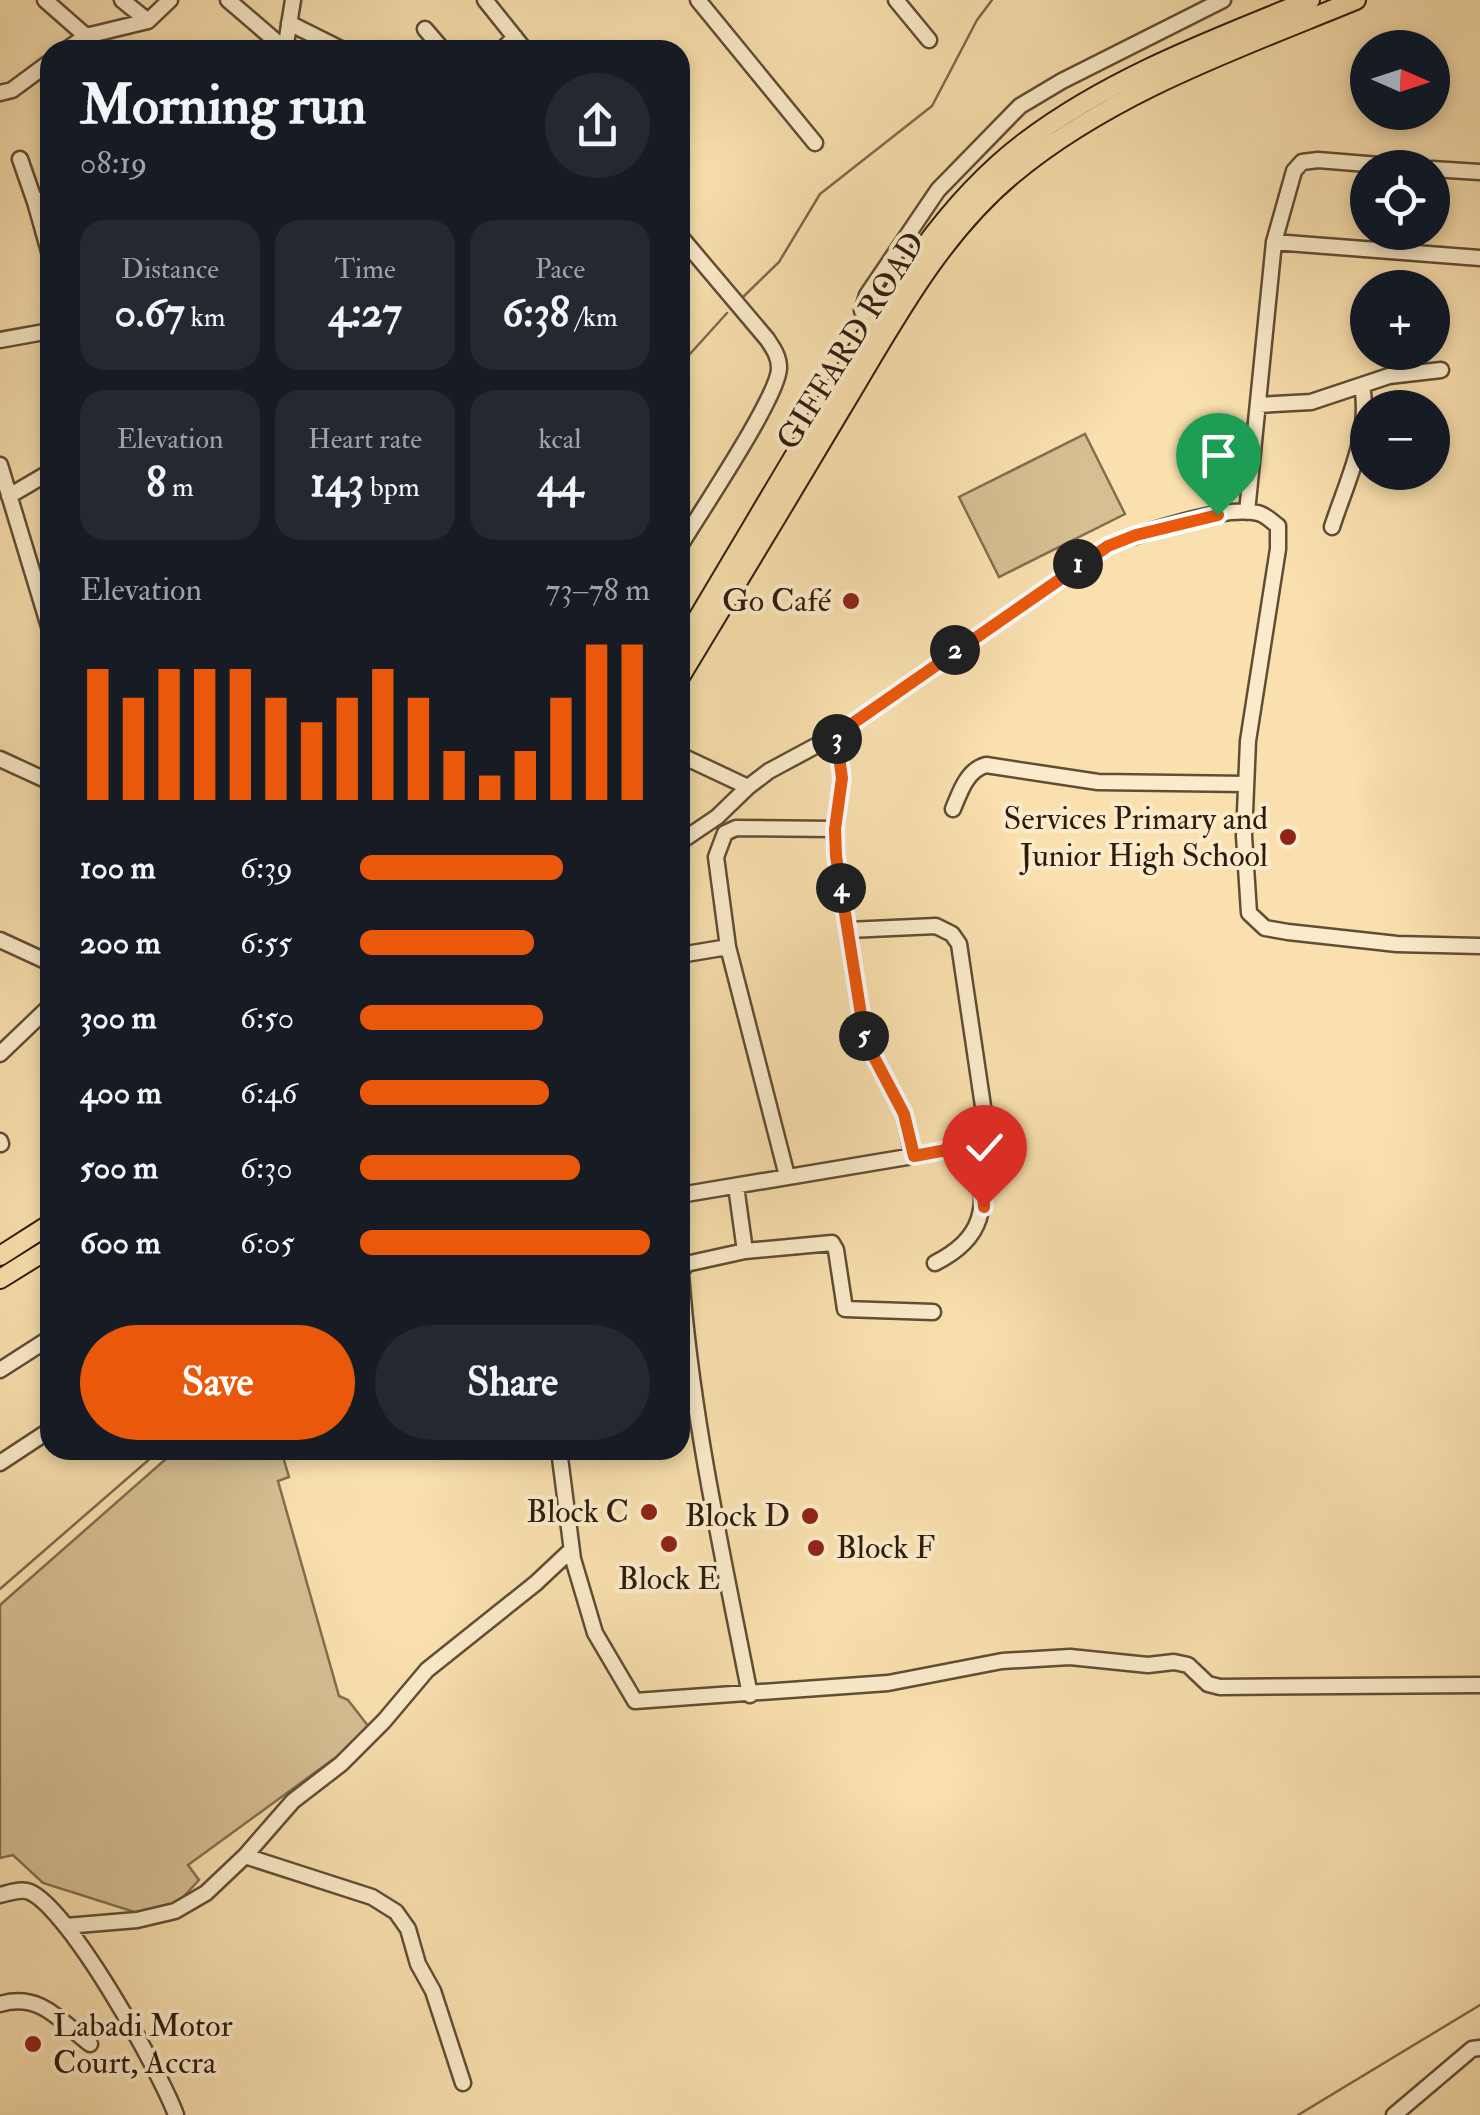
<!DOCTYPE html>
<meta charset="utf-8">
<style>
body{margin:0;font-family:"IM FELL Double Pica",serif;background:#242831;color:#f1f3f6;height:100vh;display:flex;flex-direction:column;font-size:38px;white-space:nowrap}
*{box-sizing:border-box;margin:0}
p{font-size:32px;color:#9ea1a6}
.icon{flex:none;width:55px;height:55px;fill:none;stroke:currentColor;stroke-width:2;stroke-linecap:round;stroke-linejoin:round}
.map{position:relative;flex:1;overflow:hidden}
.panel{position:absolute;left:40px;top:40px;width:650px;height:1420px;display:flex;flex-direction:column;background:#171b24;border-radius:30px;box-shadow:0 5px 15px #0003}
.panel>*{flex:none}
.needle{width:65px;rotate:93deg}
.buttons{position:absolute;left:1350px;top:30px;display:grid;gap:20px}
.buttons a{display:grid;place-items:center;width:100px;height:100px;border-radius:50%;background:#171b24;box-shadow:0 5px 15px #0003;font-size:50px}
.pin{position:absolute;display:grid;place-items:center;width:85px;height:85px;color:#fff;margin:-102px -42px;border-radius:50% 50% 50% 0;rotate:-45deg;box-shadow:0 0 10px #0007}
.pin .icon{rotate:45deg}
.km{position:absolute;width:50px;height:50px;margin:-25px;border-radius:50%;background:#222;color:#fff;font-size:28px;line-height:50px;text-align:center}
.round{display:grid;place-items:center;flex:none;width:105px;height:105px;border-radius:52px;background:#242831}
.summary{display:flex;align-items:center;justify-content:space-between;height:170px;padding:0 40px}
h1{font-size:55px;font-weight:700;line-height:75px}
.metrics{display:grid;grid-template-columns:repeat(3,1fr);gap:15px;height:170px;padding:10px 40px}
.metrics div{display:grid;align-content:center;border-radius:25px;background:#242831;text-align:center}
.metrics b{font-size:42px;font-weight:700}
.metrics small{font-size:28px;font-weight:400}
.metrics p{font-size:28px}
.chart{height:280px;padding:20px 40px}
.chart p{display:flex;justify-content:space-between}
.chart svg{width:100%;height:180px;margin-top:10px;stroke:#ea580c;stroke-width:6}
.button{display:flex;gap:20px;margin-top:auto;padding:20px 40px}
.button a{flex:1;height:115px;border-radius:60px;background:#ea580c;color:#fff;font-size:40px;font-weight:700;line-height:115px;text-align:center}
.button a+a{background:#242831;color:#f1f3f6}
ul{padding:0 40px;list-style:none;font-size:32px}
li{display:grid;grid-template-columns:160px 120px 1fr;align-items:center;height:75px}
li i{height:25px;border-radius:12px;background:#ea580c}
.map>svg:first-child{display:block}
.green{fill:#d6bf93;stroke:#826e50;stroke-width:2.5}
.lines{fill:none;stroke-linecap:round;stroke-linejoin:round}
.stream{stroke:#7e694e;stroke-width:2.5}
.minor-casing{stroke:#614d36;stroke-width:19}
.major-casing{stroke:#2e1c0e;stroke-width:22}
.minor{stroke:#fbebca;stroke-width:14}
.major{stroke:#f9e0ae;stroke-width:18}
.route-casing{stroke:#fff;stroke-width:20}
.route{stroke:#ea580c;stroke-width:12}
.poi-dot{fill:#8f2418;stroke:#fbebca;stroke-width:4}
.labels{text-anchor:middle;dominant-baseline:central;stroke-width:8;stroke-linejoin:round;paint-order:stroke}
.street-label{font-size:32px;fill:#2e1c0e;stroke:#fbebca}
.poi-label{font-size:32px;fill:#2e1c0e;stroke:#fbebca;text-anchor:end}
</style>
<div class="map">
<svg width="1480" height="2115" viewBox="0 0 1480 2115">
<rect width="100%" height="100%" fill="#f9e0ae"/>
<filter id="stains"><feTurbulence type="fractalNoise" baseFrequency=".002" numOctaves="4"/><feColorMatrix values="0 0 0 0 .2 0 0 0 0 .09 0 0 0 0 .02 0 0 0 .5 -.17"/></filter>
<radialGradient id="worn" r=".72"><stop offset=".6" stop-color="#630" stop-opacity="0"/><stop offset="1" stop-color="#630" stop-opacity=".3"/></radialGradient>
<path class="green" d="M1085,434L1125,514L999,577L959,497Z
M176,1450H281L289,1477L278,1481L339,1696L348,1700L372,1731L188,1865L199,1880L174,1907L144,1915L43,1883L13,1855L0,1858V1605Z"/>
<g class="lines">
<path class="stream" d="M740,300L779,262L820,194L932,106L977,20L992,0
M680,365L727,313
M0,1589L160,1450
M1298,2115L1480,2005"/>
<g class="minor-casing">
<path id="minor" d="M45,0L86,36
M122,0L148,21
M228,0L285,49
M485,0L525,50
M698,0L815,143
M896,0L929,40
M289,23L343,50
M425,29L443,50
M66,50L86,36L148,21L170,0
M285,50L293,0
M502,50L515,37
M0,93L12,90L50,62
M20,159L35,202
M1432,169L1480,172
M50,197L35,202L50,255
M680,236L767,339C773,348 779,356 779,368C779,396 699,514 680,546
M1274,242L1480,258
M874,322L862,311L867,295L938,190L1020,106L1062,81L1223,0
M0,340L50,331
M1258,405L1311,402L1389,376L1441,370
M0,465L50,630
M9,496L50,472
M1247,512L1274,242L1294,171L1302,162L1318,160L1416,168
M1332,527C1347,480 1371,436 1362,385
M836,735L842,777L835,829L836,856L865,1041L904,1114L913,1156
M680,755L748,787L769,771L836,735L1108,546C1142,533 1223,505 1258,513C1266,515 1271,521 1278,526V549L1248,741L1244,836L1249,913L1265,928L1288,932L1397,944L1480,946
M0,759L50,782
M953,809C960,792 967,770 986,765L1098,782L1246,784
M680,842L717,817L748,787
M0,940L50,963
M680,955L728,947
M0,1054L50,1006
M0,1141L1,1144
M787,1176L728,947L716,857L725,833L736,828L835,829
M736,1186L745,1251L686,1264L681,1273C691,1415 723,1556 750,1695
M680,1195L985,1144L988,1140L959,944L952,934L936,926L848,930
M745,1251L832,1243L836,1250L845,1309L933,1312
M935,1263C993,1234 983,1199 979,1145
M0,1370L50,1338
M559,1450L573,1559L595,1633L635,1701L888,1683L1002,1661L1070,1657L1148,1665L1174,1662L1188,1665L1208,1684L1220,1687L1480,1685
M0,1463L50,1430
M245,1856L372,1897L396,1912L408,1929L418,1964L433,1991L463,2083
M0,1895C9,1893 21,1888 30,1892C70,1910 160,2071 176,2115
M66,1926L137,1920L175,1911L206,1893L245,1856L293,1801L341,1764L384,1721L427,1670L536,1583L571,1550
M0,2004C41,1992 61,2022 90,2044
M1394,2115L1472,2049L1480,2048"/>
</g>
<g class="major-casing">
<path id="major" d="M680,648C728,567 776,487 824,406C881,311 935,210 1025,142C1109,78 1214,39 1310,0
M680,677C734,588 787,500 840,411C891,327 937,237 1013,174C1112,92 1239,48 1356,0
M0,1256L50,1224
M0,1279L50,1248"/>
</g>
<use href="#minor" class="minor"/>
<use href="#major" class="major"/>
</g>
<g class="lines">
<g class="route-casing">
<path id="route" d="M984,1207L979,1144L914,1156L904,1114L865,1040L836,856L835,829L842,778L836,735L1108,546L1136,535L1218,515"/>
</g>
<use href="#route" class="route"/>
</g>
<g class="poi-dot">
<circle cx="851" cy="601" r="10"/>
<circle cx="1288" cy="837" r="10"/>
<circle cx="649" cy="1512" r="10"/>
<circle cx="810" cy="1516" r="10"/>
<circle cx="669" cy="1544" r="10"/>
<circle cx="816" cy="1548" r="10"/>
<circle cx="33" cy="2044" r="10"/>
</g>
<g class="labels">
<g class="street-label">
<text transform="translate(851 341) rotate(-58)">GIFFARD ROAD</text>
</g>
<g class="poi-label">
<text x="831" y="601">Go Café</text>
<text x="1268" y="819">Services Primary and<tspan x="1268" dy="37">Junior High School</tspan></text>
<text x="629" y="1512">Block C</text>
<text x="790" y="1516">Block D</text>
<text x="836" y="1548" text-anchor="start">Block F</text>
<text x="669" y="1579" text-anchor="middle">Block E</text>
<text x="53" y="2026" text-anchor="start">Labadi Motor<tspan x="53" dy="37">Court, Accra</tspan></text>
</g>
</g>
<rect width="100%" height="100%" filter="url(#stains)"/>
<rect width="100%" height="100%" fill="url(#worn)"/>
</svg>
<div class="buttons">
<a><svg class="needle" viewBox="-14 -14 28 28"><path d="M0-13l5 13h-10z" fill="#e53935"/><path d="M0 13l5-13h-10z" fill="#9ea1a6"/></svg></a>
<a><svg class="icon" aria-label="locate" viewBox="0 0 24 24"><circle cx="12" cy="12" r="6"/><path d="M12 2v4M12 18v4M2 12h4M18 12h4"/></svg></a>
<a>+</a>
<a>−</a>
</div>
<div class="pin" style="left:1218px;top:515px;background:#1e9e55"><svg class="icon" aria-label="arrive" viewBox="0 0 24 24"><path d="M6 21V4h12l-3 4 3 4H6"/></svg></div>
<div class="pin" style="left:984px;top:1207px;background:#d93025"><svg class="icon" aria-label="check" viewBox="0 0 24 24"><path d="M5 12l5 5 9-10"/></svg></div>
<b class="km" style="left:1078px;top:564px">1</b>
<b class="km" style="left:955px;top:650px">2</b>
<b class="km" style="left:837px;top:739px">3</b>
<b class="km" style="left:841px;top:888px">4</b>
<b class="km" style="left:864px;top:1036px">5</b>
<section class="panel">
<div class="summary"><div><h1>Morning run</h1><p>08:19</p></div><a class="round"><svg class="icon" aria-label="share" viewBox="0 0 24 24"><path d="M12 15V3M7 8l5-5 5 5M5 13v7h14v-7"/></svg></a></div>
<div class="metrics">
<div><p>Distance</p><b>0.67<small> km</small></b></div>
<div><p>Time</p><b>4:27</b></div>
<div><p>Pace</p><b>6:38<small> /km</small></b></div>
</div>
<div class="metrics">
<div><p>Elevation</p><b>8<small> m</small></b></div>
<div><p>Heart rate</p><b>143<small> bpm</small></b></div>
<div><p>kcal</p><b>44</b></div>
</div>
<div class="chart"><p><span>Elevation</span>73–78 m</p>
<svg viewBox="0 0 160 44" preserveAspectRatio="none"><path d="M5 44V12M15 44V19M25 44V12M35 44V12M45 44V12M55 44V19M65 44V25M75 44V19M85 44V12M95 44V19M105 44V32M115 44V38M125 44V32M135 44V19M145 44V6M155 44V6"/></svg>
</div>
<ul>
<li><b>100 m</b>6:39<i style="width:70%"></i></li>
<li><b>200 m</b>6:55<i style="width:60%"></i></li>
<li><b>300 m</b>6:50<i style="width:63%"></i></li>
<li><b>400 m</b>6:46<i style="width:65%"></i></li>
<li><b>500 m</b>6:30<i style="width:76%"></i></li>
<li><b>600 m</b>6:05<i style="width:100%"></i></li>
</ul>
<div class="button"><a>Save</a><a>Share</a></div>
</section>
</div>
